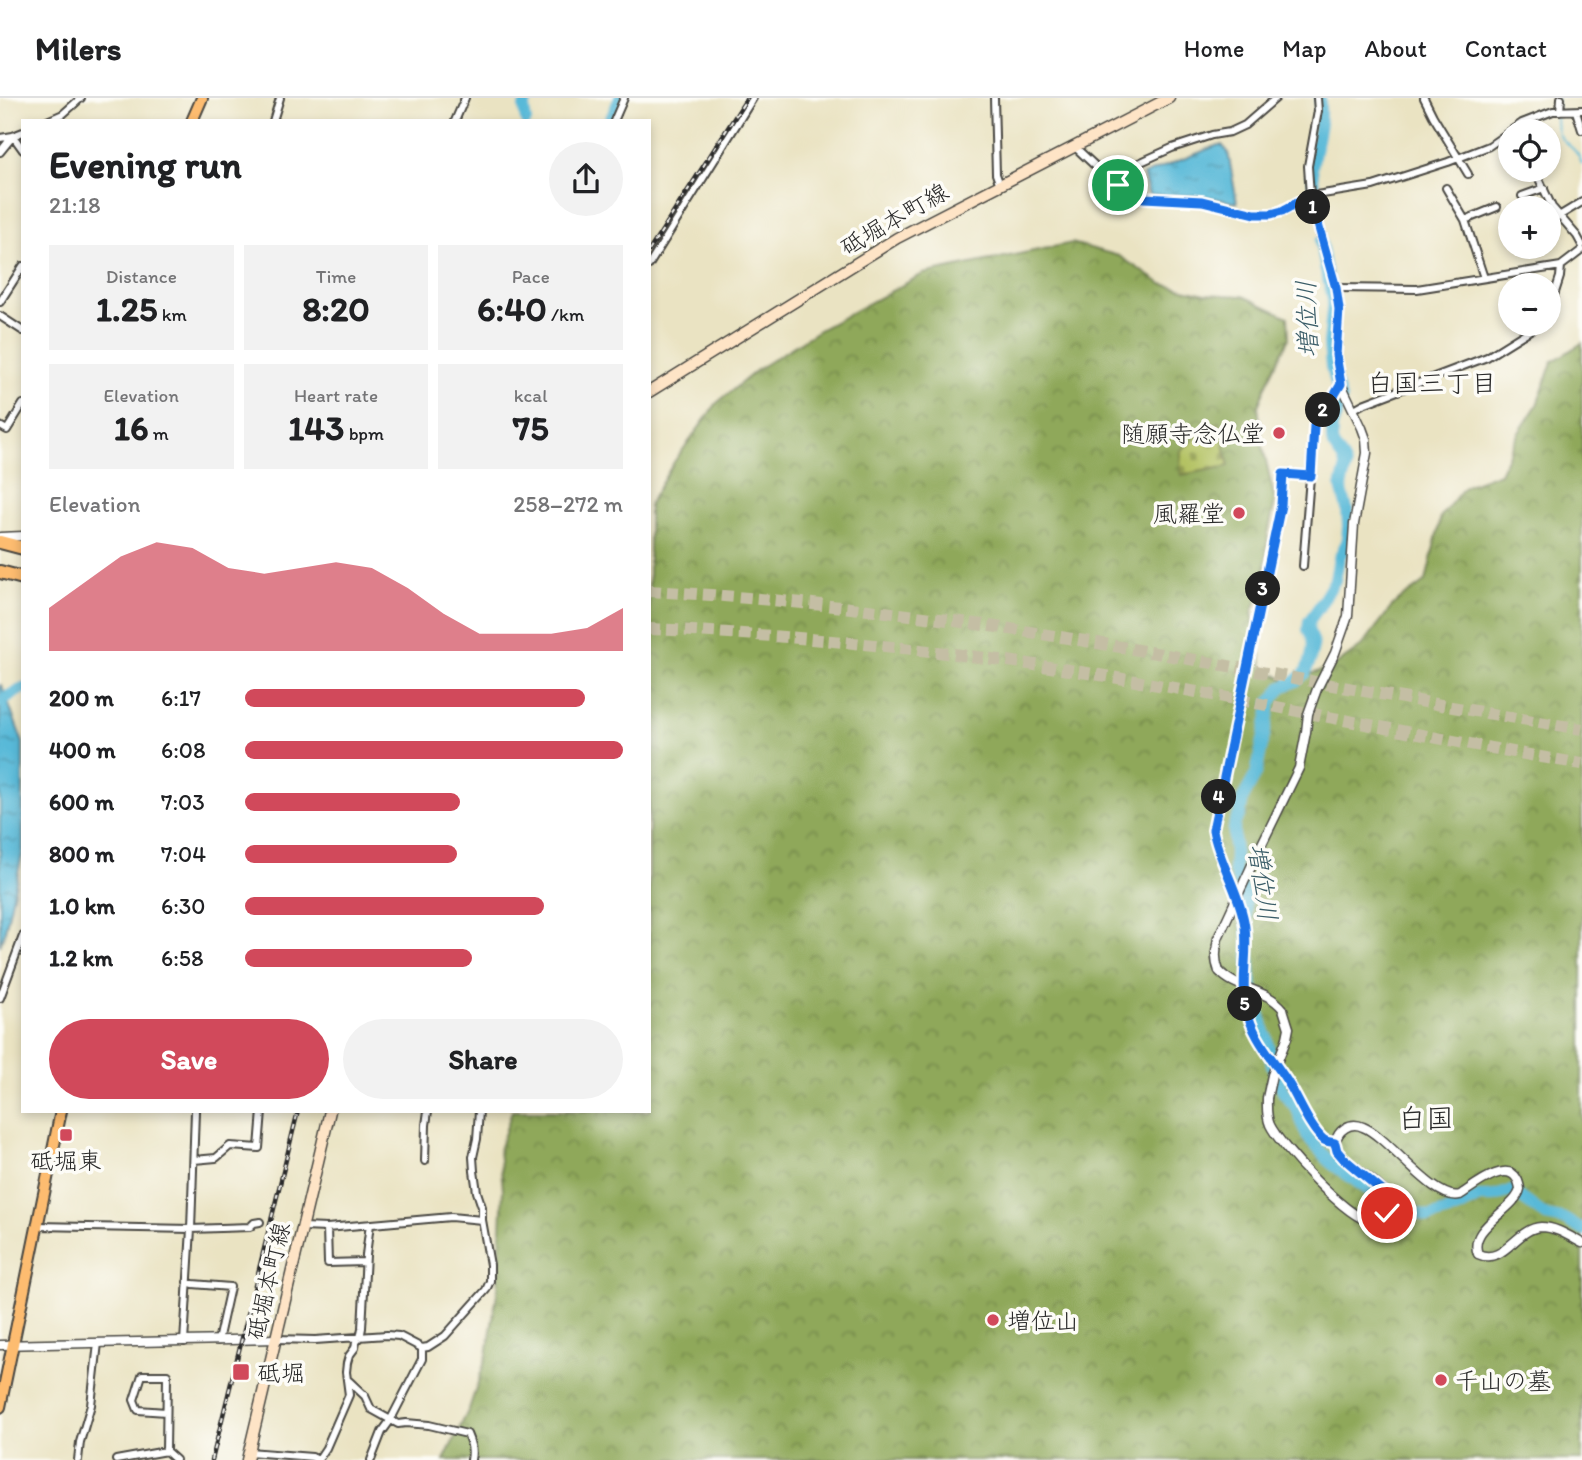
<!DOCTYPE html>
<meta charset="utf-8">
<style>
body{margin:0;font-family:Itim,"Klee One",sans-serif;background:#f2f2f2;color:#202124;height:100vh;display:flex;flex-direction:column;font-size:26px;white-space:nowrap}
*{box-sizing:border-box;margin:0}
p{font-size:23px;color:#757577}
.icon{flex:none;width:38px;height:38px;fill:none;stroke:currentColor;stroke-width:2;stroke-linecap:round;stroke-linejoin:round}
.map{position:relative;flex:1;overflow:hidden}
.drawer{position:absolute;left:21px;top:21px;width:630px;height:994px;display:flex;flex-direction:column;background:#fff;border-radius:0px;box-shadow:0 4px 10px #0003}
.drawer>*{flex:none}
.buttons{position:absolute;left:1498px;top:21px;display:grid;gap:14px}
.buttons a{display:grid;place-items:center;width:63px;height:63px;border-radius:50%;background:#fff;box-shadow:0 4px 10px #0003;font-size:35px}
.pin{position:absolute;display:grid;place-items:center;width:60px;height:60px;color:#fff;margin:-30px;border:4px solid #fff;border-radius:50%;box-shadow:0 2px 7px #0007}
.km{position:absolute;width:35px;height:35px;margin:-18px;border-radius:50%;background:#222;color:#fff;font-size:19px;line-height:35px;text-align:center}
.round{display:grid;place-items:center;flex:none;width:74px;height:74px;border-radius:37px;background:#f2f2f2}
.headline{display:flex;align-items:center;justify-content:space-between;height:119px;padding:0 28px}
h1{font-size:38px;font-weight:800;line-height:52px}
.figures{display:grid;grid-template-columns:repeat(3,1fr);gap:10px;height:119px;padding:7px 28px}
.figures div{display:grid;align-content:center;border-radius:0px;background:#f2f2f2;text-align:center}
.figures b{font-size:35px;font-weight:800}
.figures small{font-size:19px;font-weight:400}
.figures p{font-size:19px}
.chart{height:196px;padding:14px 28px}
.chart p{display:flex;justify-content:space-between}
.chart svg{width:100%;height:126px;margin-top:7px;fill:#d1495b;opacity:.7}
.action{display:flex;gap:14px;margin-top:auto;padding:14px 28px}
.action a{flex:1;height:80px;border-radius:42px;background:#d1495b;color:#fff;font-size:28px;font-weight:800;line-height:80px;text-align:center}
.action a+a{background:#f2f2f2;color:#202124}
ul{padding:0 28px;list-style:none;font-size:23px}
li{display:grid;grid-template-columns:112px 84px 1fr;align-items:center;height:52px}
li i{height:18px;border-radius:9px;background:#d1495b}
header{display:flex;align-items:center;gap:42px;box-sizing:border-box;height:98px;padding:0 35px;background:#fff;border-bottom:2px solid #e0e0e0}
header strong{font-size:33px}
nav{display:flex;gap:38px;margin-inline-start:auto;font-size:24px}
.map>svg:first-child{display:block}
.forest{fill:url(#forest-crowns);stroke:#5d6a42;stroke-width:2}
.cemetery{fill:url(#cemetery-stones);stroke:#707648;stroke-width:2}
.water{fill:url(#water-ripples);stroke:#427282;stroke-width:2}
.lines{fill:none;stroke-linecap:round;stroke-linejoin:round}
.stream{stroke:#59b9d8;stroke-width:2}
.river{stroke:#59b9d8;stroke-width:12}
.motorway-tunnel{stroke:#c4bea4;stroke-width:12;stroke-dasharray:12 6;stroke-linecap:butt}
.minor-casing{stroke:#484742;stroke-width:10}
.tertiary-casing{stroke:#484742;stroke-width:11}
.secondary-casing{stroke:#484742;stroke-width:13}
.trunk-casing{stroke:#484742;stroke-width:14}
.motorway-casing{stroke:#484742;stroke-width:16}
.minor{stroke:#fff;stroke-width:6}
.tertiary{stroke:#fff;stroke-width:8}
.secondary{stroke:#fee4c6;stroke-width:10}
.trunk{stroke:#fdbc70;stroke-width:10}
.motorway{stroke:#fdbc70;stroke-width:12}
.rail-casing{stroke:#2b2b2b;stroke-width:4.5}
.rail{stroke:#fdfcf7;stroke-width:2;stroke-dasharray:5;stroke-linecap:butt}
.tertiary-bridge-casing{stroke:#484742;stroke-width:11;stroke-linecap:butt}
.tertiary-bridge{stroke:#fff;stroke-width:8}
.route-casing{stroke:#fff;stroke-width:14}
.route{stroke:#1a73e8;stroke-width:9}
.poi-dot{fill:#d1495b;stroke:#fdfcf7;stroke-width:2.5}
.labels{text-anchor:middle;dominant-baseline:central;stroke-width:7;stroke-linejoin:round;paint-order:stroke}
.street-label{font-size:24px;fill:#2b2b2b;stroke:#fdfcf7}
.poi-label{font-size:24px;fill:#2b2b2b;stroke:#fdfcf7;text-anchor:start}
.water-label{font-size:26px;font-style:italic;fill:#3b5d68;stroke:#fdfcf7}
.neighbourhood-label{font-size:26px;fill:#2b2b2b;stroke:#fdfcf7}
.quarter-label{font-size:28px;fill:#2b2b2b;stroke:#fdfcf7}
</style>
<header>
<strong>Milers</strong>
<nav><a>Home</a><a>Map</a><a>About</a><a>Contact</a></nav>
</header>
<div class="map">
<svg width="1582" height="1362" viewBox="0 0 1582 1362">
<defs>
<pattern id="forest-crowns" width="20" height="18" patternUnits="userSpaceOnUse" patternTransform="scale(1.75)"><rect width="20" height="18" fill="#8fa85a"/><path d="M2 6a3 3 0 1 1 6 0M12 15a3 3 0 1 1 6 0" fill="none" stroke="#75894b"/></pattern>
<pattern id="cemetery-stones" width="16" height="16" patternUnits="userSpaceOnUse" patternTransform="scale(1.75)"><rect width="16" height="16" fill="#b4c264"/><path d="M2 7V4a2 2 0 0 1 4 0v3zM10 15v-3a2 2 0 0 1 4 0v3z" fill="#939e53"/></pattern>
<pattern id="water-ripples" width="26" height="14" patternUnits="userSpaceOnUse" patternTransform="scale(1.75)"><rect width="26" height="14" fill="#59b9d8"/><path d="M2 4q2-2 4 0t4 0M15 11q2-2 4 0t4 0" fill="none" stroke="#4a97af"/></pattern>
</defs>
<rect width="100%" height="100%" fill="#fdfcf7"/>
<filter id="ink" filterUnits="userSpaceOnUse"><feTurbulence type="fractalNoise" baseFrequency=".0143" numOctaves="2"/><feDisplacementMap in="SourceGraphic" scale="14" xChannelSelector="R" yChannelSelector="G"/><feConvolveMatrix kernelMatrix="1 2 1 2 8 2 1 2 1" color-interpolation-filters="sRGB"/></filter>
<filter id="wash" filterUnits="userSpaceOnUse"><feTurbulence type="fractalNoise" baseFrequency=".00686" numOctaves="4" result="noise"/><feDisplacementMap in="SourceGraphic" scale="28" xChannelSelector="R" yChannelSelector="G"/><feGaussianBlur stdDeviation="1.57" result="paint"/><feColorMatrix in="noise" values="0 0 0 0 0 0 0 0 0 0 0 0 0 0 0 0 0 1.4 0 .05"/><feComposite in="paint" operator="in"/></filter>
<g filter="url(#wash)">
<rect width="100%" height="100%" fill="#eae3c2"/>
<path class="forest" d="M1072,145L1119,158L1162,186L1206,196L1243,198L1288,219L1289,240L1271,276L1258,308L1263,349L1275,403L1268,436L1264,484L1252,515L1263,570L1287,583L1333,569L1362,548L1394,506L1426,483L1441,418L1465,388L1500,375L1518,336L1537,307L1552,264L1582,245V1362H444L469,1311L487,1257L498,1189L503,1091L499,1052L512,1013H649V406L674,364L717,305L758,271L819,232L923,176Z"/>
<path class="cemetery" d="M1219,324L1229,368L1181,377L1180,372L1181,352L1207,330Z"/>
<path class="water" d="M1218,47H1222L1228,54L1237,105L1204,98L1149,97L1143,77Z
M0,587L2,588L23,645V753L5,833L0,848Z"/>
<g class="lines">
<path class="stream" d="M522,0V3L524,9
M1557,0C1557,10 1554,25 1558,35C1563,47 1576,47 1582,66"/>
<path class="river" d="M526,23L524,9L528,0
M610,23L620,0
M1316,108L1312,70L1320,25V0
M1321,144L1325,168L1333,201L1329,246L1331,269L1341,301L1332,330V342L1333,347L1343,361L1346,369L1341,389L1347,411L1348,428L1347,444L1339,460L1335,482L1319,509L1309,523L1308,532L1312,540L1313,549L1310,563L1305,575L1296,583L1282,589L1271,604L1256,676L1243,700L1240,716L1235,724L1234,731V746L1235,754L1234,772L1244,796L1249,847L1250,876L1254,900L1267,940L1272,967L1284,995L1297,1011L1307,1038L1331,1065L1377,1098L1400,1110L1429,1119L1459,1110L1479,1099H1491L1512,1093L1546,1118L1566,1122L1582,1132
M0,603L23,590"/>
</g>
</g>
<g filter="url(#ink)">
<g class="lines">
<path class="motorway-tunnel" d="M649,493C774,500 900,514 1023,533C1210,562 1395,601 1582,631
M649,531C776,536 903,548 1029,566C1214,593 1397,635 1582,666"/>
<g class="minor-casing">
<path id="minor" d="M994,0L996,76L1000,87
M1424,0L1433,18L1468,76
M1560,13L1561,0
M1576,13L1582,32
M47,23L63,16L81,0
M273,23L280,0
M455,23L465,0
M614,23L624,0
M0,40L13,38L23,34
M1075,49L1107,79L1129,94L1144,100L1202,103L1255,116H1271L1282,113L1310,98L1373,88L1448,64L1489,48L1522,25L1553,13L1582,12
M0,54L13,38L23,52
M1535,72L1552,109L1577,138L1582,147
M1107,79L1114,73L1130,69L1172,50L1212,37L1230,34L1245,27L1276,0
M1446,90L1465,122L1484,180
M1310,98L1308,68L1318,13L1317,0
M1522,98L1544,90
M1465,122L1497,109
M1549,124L1582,104
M649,167L753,0
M1336,190L1417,191L1561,168
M0,204L23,168
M1549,213L1560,179L1561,168L1582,152
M0,218L23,233
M1354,311L1363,306L1487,259L1532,231L1537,226
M0,328L7,332L23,306
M1311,378L1283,376L1281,407L1213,732C1219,764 1238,792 1244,823C1250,851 1240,881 1246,909C1252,942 1274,961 1290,988C1299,1003 1311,1032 1324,1042C1327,1044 1332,1044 1335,1045
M1303,468L1314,328L1321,314L1328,308L1341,286
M0,900L23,838
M194,1062L216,1060L230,1048L259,1050L262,1013
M425,1063L426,1027L428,1013
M37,1128L191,1131L250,1129L254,1125L260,1124
M303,1129L327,1130L451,1119L482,1122
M327,1130L328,1165L365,1164
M187,1184L193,1186L230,1189L218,1243
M276,1241L315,1242L387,1237L399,1238L422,1250
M184,1244L191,1131L195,1013
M422,1250L428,1249L445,1238L486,1192L490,1183V1167L482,1122V1109L477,1094L474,1073L473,1059L477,1041L479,1013
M349,1283L365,1298L371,1311L398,1326L406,1325L429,1327L467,1336C471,1345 473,1352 471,1362
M166,1314L138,1312L134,1302L142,1277H167L166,1353L176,1362
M249,1354L312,1359L318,1362
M78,1362L80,1344L91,1307L98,1245
M116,1362L166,1353
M318,1362L326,1350L349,1297L346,1274L347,1265L349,1258L355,1250L356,1244L360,1240L362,1230L366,1157L370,1126
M371,1362L382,1334L390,1323L422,1261V1250"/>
</g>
<g class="tertiary-casing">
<path id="tertiary" d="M0,439L23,438
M1258,754L1299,670L1306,634L1308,616L1317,591L1335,555L1348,518L1354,426L1367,355L1366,341L1362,330L1341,286L1336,257L1339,210L1336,190L1310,98
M1218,840C1216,852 1214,861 1219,873
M1283,911L1289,930L1287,940
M1267,1000C1267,1009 1266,1018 1270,1027C1280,1048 1348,1121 1370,1123C1377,1123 1385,1118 1388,1113C1399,1094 1353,1071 1342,1059C1338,1055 1336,1050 1335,1045C1338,1032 1350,1023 1363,1029C1389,1039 1434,1104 1460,1097C1473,1089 1506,1061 1517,1081C1518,1082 1520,1089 1520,1091C1516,1112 1467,1129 1478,1156C1504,1168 1516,1130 1541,1129C1556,1129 1569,1138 1582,1145
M0,1247L276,1241"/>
</g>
<g class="secondary-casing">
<path id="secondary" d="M649,294L897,140L1169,0
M247,1362L330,1013"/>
</g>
<g class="trunk-casing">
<path id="trunk" d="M192,23L202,0
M0,1309L61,1013"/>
</g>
<g class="motorway-casing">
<path id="motorway" d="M0,444L23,450
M0,474L23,480"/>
</g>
<use href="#minor" class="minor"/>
<use href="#tertiary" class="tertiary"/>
<use href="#secondary" class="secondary"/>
<use href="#trunk" class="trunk"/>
<use href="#motorway" class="motorway"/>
<g class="rail-casing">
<path id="rail" d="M649,153L747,0
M212,1362L298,1013"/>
</g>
<use href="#rail" class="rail"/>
<g class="tertiary-bridge-casing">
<path id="tertiary-bridge" d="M1218,840L1258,754
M1219,873C1236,892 1266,890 1283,911
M1267,1000L1272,977L1287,940"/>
</g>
<use href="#tertiary-bridge" class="tertiary-bridge"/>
</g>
</g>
<g class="lines" filter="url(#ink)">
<g class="route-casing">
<path id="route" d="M1118,87L1129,94L1144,100L1202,103L1255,116H1271L1282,113L1310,98L1336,190L1339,211L1336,257L1341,286L1328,308L1321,314L1314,328L1311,378L1283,376L1281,407L1213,732C1219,764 1238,792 1244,823C1250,851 1240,881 1246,909C1253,942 1274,961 1290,988C1299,1003 1311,1032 1324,1042C1327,1044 1332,1044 1335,1045L1337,1053L1343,1060L1387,1097L1390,1107L1387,1115"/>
</g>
<use href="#route" class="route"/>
</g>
<g class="poi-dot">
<circle cx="1279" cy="335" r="7"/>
<circle cx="1239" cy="415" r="7"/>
<rect x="59" y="1030" width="14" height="14" rx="3.5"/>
<circle cx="993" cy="1222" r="7"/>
<rect x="232" y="1265" width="18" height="18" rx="3.5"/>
<circle cx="1441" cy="1282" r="7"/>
</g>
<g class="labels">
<g class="street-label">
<text transform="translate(894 121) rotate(-30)">砥堀本町線</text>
<text transform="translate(268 1183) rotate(-77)">砥堀本町線</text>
</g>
<g class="poi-label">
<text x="1265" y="335" text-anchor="end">随願寺念仏堂</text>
<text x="1225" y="415" text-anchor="end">風羅堂</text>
<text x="66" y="1062" text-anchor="middle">砥堀東</text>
<text x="1007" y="1222">増位山</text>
<text x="257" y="1274">砥堀</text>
<text x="1455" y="1282">千山の墓</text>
</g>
<g class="water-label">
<text transform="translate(1307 221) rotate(-92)">増位川</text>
<text transform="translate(1263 784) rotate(82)">増位川</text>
</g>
<g class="neighbourhood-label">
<text x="1432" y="285">白国三丁目</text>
</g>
<g class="quarter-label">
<text x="1426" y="1020">白国</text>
</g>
</g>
</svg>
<div class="buttons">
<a><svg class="icon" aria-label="locate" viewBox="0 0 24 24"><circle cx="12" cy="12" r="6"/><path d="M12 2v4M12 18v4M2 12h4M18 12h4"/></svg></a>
<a>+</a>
<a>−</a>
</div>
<div class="pin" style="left:1118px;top:87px;background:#1e9e55"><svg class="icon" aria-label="arrive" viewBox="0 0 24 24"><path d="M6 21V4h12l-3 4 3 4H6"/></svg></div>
<div class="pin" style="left:1387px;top:1115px;background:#d93025"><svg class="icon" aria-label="check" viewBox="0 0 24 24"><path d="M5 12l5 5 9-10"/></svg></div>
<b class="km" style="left:1313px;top:109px">1</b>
<b class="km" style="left:1323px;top:312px">2</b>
<b class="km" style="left:1263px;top:491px">3</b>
<b class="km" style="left:1219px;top:699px">4</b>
<b class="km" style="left:1245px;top:906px">5</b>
<section class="drawer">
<div class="headline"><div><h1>Evening run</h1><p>21:18</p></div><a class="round"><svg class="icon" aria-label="share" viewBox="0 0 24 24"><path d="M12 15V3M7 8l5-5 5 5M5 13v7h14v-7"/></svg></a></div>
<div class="figures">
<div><p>Distance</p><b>1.25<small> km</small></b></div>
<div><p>Time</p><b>8:20</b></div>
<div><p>Pace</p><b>6:40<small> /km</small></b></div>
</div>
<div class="figures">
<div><p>Elevation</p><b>16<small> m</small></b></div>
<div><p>Heart rate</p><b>143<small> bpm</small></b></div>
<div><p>kcal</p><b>75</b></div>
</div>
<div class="chart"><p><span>Elevation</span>258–272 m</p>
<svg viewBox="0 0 160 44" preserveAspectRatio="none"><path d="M0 44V29L10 20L20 11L30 6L40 8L50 15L60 17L70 15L80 13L90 15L100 22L110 31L120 38L130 38L140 38L150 36L160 29V44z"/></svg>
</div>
<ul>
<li><b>200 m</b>6:17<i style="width:90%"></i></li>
<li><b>400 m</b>6:08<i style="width:100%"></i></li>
<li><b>600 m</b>7:03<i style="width:57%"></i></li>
<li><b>800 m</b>7:04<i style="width:56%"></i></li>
<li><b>1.0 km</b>6:30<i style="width:79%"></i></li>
<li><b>1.2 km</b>6:58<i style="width:60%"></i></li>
</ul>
<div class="action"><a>Save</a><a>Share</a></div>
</section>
</div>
